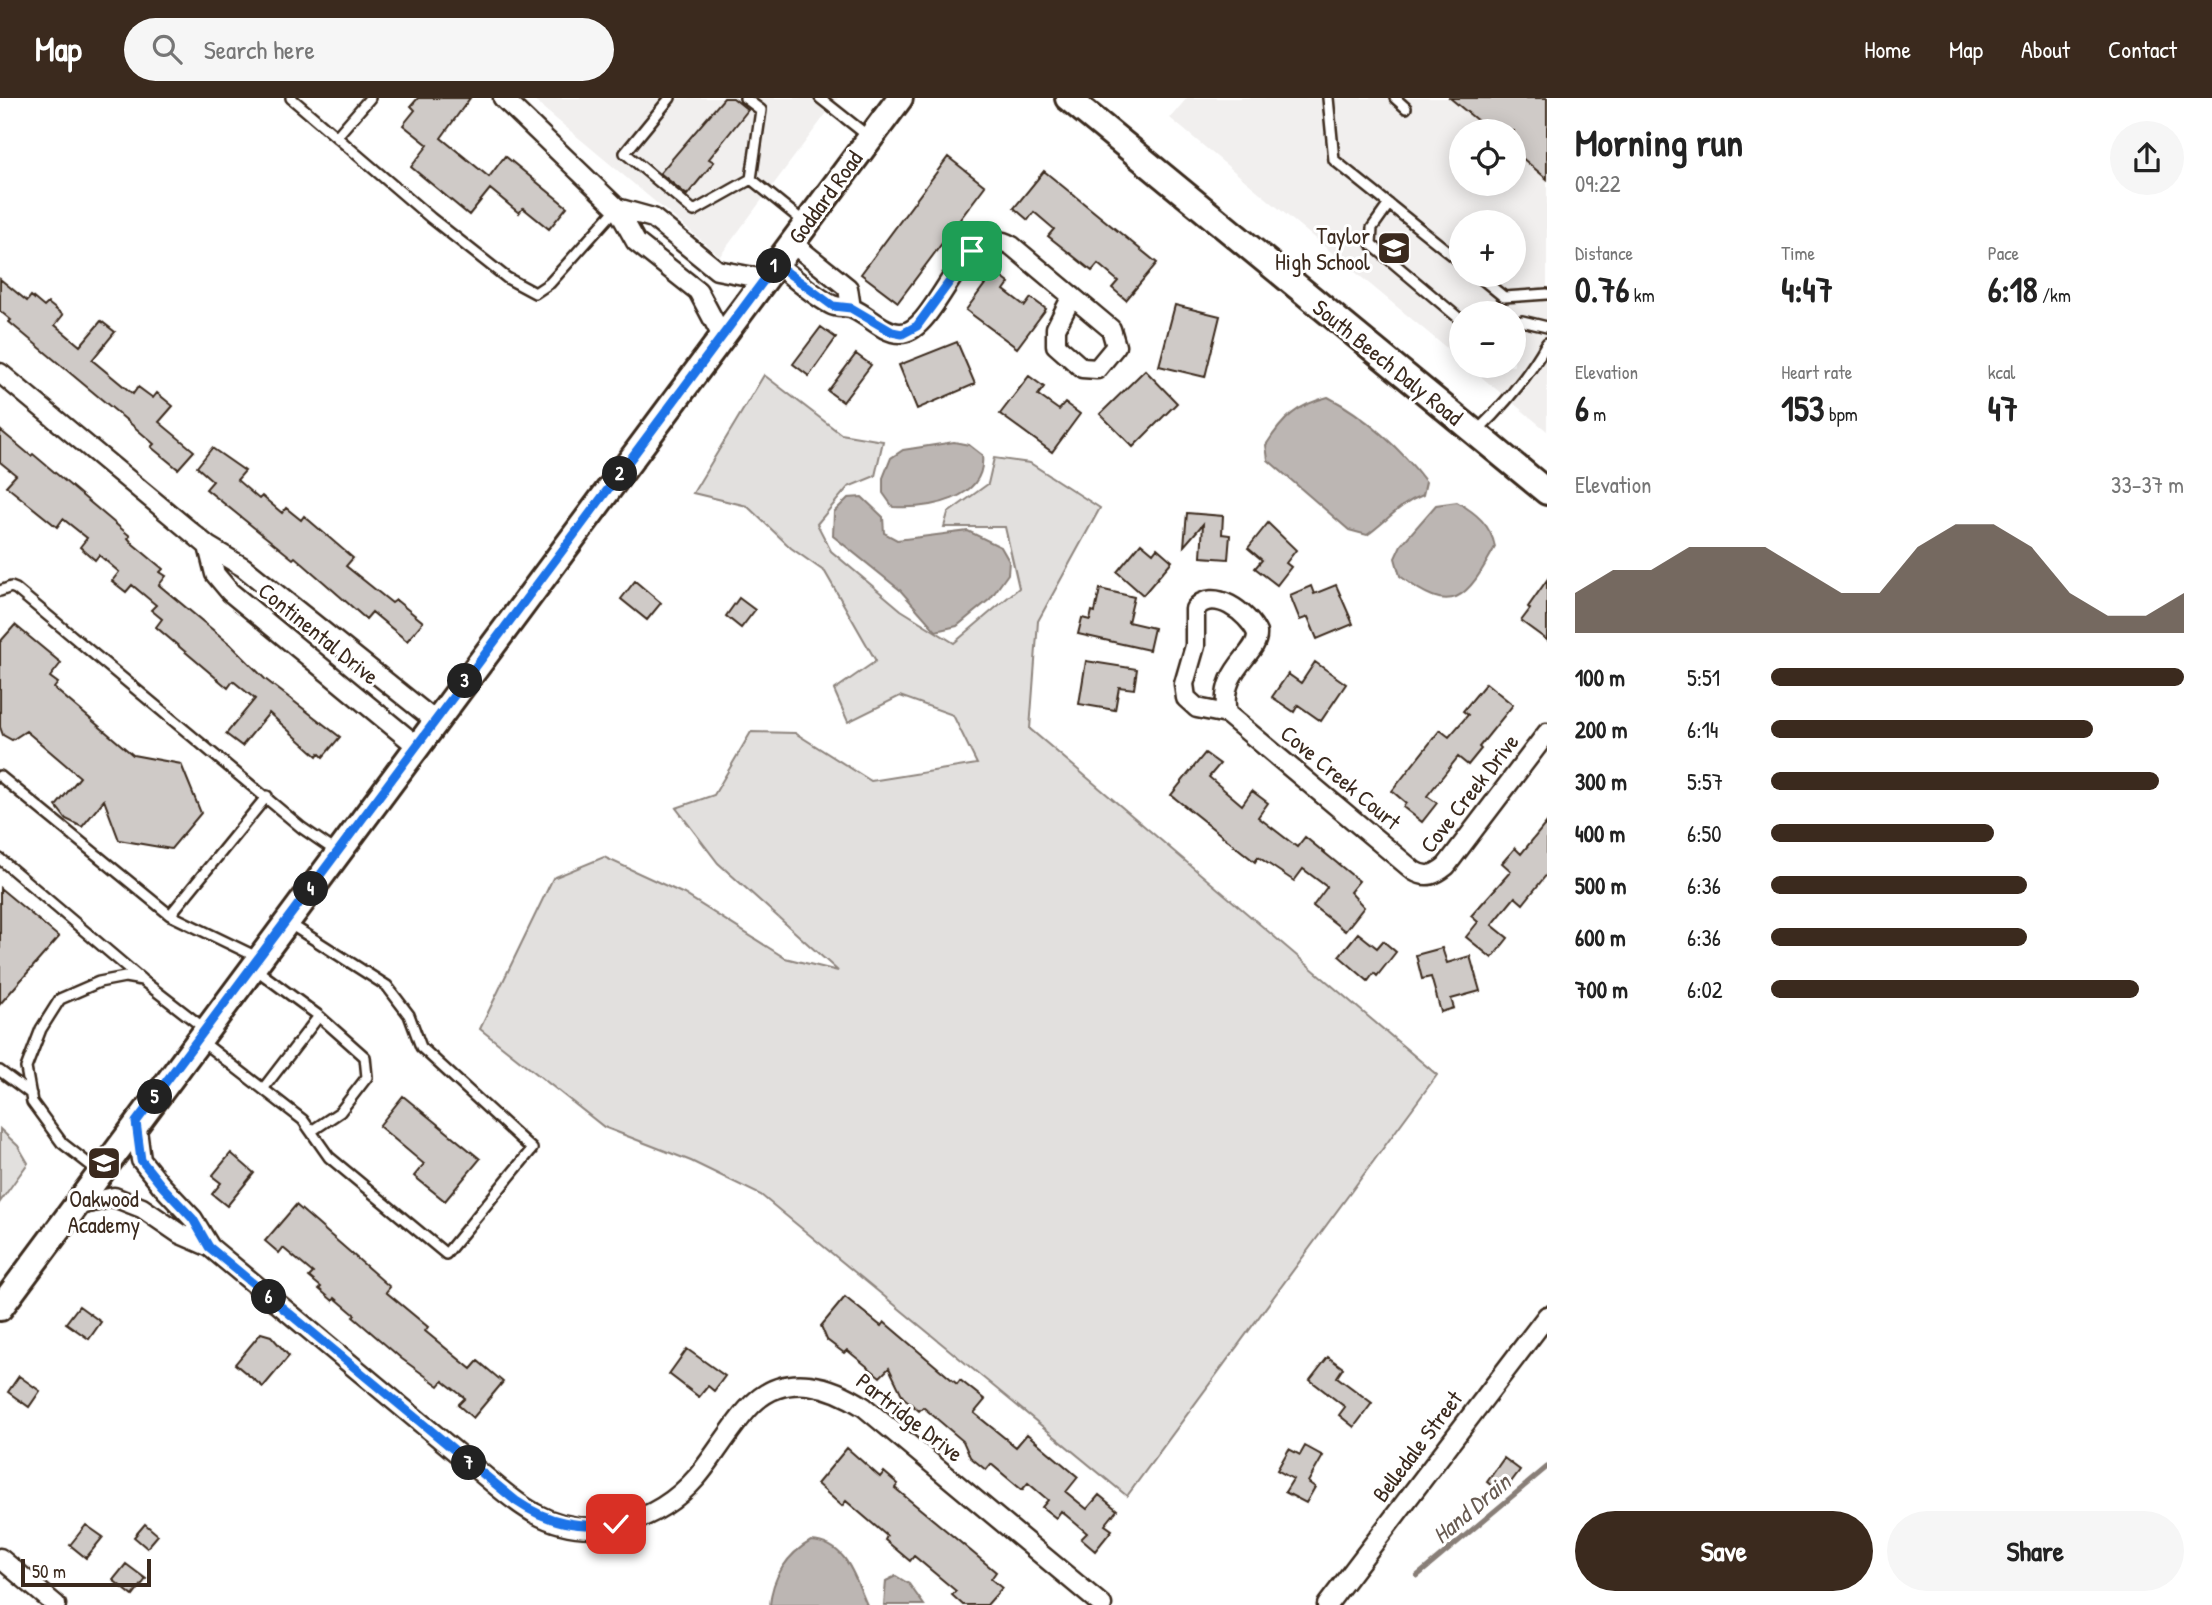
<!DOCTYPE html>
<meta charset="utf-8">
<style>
body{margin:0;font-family:"Patrick Hand",sans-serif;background:#f6f6f6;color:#222;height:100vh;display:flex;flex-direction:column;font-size:26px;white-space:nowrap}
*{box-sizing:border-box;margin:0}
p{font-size:23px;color:#767676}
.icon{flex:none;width:38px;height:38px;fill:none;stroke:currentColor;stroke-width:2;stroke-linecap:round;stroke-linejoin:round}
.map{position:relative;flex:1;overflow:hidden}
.side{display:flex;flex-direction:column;background:#fff;width:665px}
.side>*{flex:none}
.tools{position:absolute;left:1449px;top:21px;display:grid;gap:14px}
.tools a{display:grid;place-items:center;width:77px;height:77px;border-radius:50%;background:#fff;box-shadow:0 4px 18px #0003;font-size:35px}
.scale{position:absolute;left:21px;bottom:18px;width:130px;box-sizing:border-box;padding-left:7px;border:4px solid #3b2a1e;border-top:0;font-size:19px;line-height:24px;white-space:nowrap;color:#3b2a1e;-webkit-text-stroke:5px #fff;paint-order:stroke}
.pin{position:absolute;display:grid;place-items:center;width:60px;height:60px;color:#fff;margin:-30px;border-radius:14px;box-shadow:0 4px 10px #0006}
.km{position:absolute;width:35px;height:35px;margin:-18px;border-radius:50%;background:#222;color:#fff;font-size:19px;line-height:35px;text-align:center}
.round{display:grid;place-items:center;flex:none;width:74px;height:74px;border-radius:37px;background:#f6f6f6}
.overview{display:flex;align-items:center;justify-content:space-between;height:119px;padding:0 28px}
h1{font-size:38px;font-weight:700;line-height:52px}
.metrics{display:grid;grid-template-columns:repeat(3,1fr);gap:10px;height:119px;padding:7px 28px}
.metrics div{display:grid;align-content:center}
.metrics b{font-size:35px;font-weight:700}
.metrics small{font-size:19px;font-weight:400}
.metrics p{font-size:19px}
.chart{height:196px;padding:14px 28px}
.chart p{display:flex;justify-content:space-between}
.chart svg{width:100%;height:126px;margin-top:7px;fill:#3b2a1e;opacity:.7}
.cta{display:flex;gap:14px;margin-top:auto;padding:14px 28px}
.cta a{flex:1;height:80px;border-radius:42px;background:#3b2a1e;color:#fff;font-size:28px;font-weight:700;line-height:80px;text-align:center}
.cta a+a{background:#f6f6f6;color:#222}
ul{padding:0 28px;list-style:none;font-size:23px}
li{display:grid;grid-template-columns:112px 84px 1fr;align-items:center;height:52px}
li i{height:18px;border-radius:9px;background:#3b2a1e}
header{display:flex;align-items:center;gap:42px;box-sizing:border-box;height:98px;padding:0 35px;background:#3b2a1e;color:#fff}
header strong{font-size:33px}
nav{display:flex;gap:38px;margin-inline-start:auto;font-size:24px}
.search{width:490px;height:63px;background:#f6f6f6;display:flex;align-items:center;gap:18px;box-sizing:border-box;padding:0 24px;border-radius:38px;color:#767676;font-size:26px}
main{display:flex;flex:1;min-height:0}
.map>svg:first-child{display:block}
.built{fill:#f1efee;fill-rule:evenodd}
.green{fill:#e2e0de;stroke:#8e857e;stroke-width:2}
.water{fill:#bcb6b3;stroke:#887e77;stroke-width:2}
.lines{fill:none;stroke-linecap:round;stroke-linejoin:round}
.stream{stroke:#887e77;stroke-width:5}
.building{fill:#cfcac7;stroke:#3b2a1e;stroke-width:2}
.lane-casing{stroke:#3b2a1e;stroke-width:14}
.street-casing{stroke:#3b2a1e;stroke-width:23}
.secondary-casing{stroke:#3b2a1e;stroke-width:30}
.lane{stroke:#fff;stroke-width:9}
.street{stroke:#fff;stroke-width:18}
.secondary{stroke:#fff;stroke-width:24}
.route-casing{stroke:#fff;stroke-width:14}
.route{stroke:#1a73e8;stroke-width:9}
.labels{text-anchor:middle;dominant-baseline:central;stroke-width:6;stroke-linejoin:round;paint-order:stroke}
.street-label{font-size:23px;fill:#3b2a1e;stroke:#fff}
.poi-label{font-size:23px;fill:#3b2a1e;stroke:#fff;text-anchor:end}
.water-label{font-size:24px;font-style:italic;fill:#685b52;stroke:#fff}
</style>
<header>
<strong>Map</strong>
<div class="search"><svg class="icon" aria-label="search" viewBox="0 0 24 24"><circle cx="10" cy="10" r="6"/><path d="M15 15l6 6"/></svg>Search here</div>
<nav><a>Home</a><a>Map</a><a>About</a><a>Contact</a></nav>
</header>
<main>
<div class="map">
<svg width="1547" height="1507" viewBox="0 0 1547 1507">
<rect width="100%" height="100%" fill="#fff"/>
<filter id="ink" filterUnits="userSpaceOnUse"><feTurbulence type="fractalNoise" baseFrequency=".0143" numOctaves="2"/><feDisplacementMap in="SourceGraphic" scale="14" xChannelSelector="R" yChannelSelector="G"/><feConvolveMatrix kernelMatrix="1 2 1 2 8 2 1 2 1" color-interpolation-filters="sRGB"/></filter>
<g filter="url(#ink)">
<path class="built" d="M531,0H838L720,158Z
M1187,0H1547V333L1468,268H1514V215H1461V262L1170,20ZM1461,33H1514V86H1461ZM1461,124H1514V177H1461Z"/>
<path class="green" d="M764,277L841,336L883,343L875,378L848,389L817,426L831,453L901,512L954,545L1019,490L1005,429H944L948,415L988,386L994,360L1030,365L1100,410L1038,523L1030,631L1437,977L1127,1398L761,1097L691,1063L604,1029L480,931L553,780L604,759L684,796L785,860L838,873L718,765L676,710L714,697L751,634L795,635L871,683L977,666L953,617L900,598L848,624L834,592L876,563L825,474L791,450L747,408L693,395Z
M0,1031L18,1048L28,1065L0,1104Z"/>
<path class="water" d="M1328,299C1365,318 1401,351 1426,384L1423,397C1399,406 1387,423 1367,437L1349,432L1268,362L1266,347C1283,320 1297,307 1328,299Z
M954,344L969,347L982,357C987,402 928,411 893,409L883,395V380L891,360L903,352Z
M862,399L883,419L884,435L897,442L968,433L1001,449L1009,463L1008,476L990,501L957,528L936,533L900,492L833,438L834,414L848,400Z
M1457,404C1476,415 1491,427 1495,449C1466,502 1453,519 1400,478L1395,460L1401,447L1436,407Z
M811,1443C847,1445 854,1478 867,1507H770C772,1480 787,1456 811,1443Z
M896,1478L909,1486L924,1507H884L886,1483Z"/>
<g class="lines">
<path class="stream" d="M1417,1478L1547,1369"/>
</g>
<path class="building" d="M418,0H470L441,40L489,79L505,58L567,109L549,131L523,110L519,115L490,91L469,117L411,69L428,47L403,27L415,12L411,8Z
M724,0H733L748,12L709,61L714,64L687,97L660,75Z
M1450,0H1547V81L1514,53V33H1490Z
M948,59L985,88L898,204L861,176Z
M1044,73L1157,165L1126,202L1112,190L1118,183L1098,166L1092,173L1048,138L1054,131L1034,114L1028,122L1014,110Z
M994,174L1009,185L1004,192L1025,208L1031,200L1046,211L1017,250L966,212Z
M0,181L27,203L31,198L44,209L48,205L63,217L55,227L80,248L101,223L115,234L92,262L133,296L138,289L153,300L157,295L173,308L159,324L194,353L178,371L151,349L154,346L124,320L9,224L11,222L0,213Z
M1175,207L1220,218L1205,279L1159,268Z
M821,229L836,240L809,278L793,266Z
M957,244L975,286L917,311L899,267Z
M856,256L871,267L843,304L828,293Z
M1145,272L1177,305L1133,349L1100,316Z
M1029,278L1044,289L1038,297L1059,312L1065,305L1080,316L1052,354L1000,316Z
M0,332L31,358L33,356L130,438L128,440L133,446L163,471L160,474L166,478L159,487L231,547L265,581L340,639L323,659L319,655L317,658L269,615L242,648L226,636L255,601L233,583L228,590L156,529L162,521L151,512L156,507L132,487L126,494L112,483L119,474L99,457L95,462L80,449L87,440L63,421L57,429L6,388L16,377L0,364Z
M212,350L245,373L237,382L259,401L262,398L282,415L286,410L301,422L304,418L353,460L346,468L392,505L396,502L423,524L407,543L372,514L366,521L295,459L293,461L206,391L213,383L197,369Z
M1187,415L1223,418L1222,436L1230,437L1228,461L1201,459L1203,426L1184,448Z
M1268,425L1296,452L1286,465L1291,469L1277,487L1255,470L1262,462L1248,450Z
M1141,445L1153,455L1157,450L1172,463L1143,497L1117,474Z
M1547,482V542L1521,523L1530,511L1528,509Z
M635,483L661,505L647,522L621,501Z
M1336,487L1353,526L1317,541L1308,519L1300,522L1290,497L1311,488L1314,496Z
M1100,491L1134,499L1128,524L1154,530L1149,552L1078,536L1082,520L1090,522L1092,513L1095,514Z
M739,500L755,512L741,530L726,518Z
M15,527L61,565L50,579L58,585L54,590L133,657L181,666L201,715L171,751L119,742L104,702L82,729L66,721L56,708L80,679L26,633L12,642L3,637L0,629V544Z
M1086,563L1137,571L1134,591L1119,589L1115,612L1079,606Z
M1315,564L1346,586L1321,623L1298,607L1294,614L1272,599L1288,576L1301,585Z
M1486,585L1513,607L1479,649L1481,651L1468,667L1458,659L1439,683L1427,698L1437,705L1422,724L1403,709L1406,705L1392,693L1440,632L1449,639L1468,617L1463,613Z
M1205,655L1220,666L1209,679L1242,707L1252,693L1268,705L1258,719L1297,749L1305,739L1359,783L1350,794L1364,809L1345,833L1313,808L1327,789L1303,771L1294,783L1258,759L1255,764L1171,697Z
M1547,724V776L1523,806L1515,799L1492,827L1508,840L1492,860L1466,839L1478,824L1471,818L1511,773L1502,765L1515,750L1521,756Z
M0,790L59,839L0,906Z
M1358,835L1377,850L1383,843L1396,854L1377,878L1374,875L1368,883L1339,858Z
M1442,850L1447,865L1470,858L1480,893L1451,901L1454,910L1441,914L1431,879L1422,881L1416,857Z
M403,998L480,1061L445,1103L414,1078L424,1066L379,1028Z
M231,1055L254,1075L227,1108L212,1096L221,1085L212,1078Z
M296,1107L390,1189L386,1194L428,1229L425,1233L471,1271L478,1263L503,1284L473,1320L458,1307L465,1300L443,1283L439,1288L402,1261L353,1219L355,1217L335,1200L333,1203L319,1191L321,1189L309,1179L313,1175L283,1150L279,1155L265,1143Z
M845,1199L881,1228L884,1224L957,1286L960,1282L985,1302L974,1315L1016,1349L1027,1336L1078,1379L1066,1394L1087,1411L1099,1397L1117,1412L1105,1427L1112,1432L1095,1453L1081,1441L1087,1435L1061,1413L1056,1420L1042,1409L1048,1402L1028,1385L1022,1392L991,1366L986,1372L970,1359L963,1343L923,1309L919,1313L903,1299L889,1270L880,1279L847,1252L844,1255L827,1242L821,1228Z
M79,1208L101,1224L89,1241L66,1225Z
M261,1235L271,1238L289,1258L263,1289L235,1266Z
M687,1251L725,1278L714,1293L708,1288L699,1299L669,1276Z
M1328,1259L1343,1270L1337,1279L1372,1305L1354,1329L1339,1317L1345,1309L1310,1282Z
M19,1278L40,1293L29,1309L8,1294Z
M1305,1348L1323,1358L1308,1384L1315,1389L1306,1405L1285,1394L1293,1381L1277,1372L1289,1351L1300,1357Z
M847,1350L880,1379L884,1374L898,1386L895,1390L996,1474L991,1481L1002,1490L987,1507H963L952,1497L956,1493L914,1458L910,1463L885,1442L887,1438L846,1403L842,1408L817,1386Z
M1504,1360L1520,1372L1502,1396L1487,1384Z
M145,1426L158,1437L147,1450L134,1439Z
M86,1427L103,1439L86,1460L70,1447Z
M126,1466L146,1481L133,1498L113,1482Z"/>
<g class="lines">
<g class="lane-casing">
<path id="lane" d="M291,0L431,120L507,180L535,195L550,185L617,110
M670,0L625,55L694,113L751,81
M745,0L761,12L751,81
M820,0L868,38
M1328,0L1334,62L1461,164
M1395,0L1406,10
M337,38L370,0
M751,81L804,124
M1389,106L1372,130L1371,146L1461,222
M1477,177L1504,199L1547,196
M1514,226L1522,223L1547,229
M1477,333C1505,306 1528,279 1547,245
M0,493L11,489L16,491L302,730L337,754
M0,678L170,817L257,859
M0,761L141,881
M170,817L267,698
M254,870L319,918L365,959L367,979L340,1014L313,1032
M200,942L303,1022L329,1059L446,1156L532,1051L421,949L409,917L387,888L290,826
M0,973L31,996
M263,991L319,918
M98,1073L62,1045L32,1004L26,970L41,931L60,901L99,884L125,879L142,882L205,931"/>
</g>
<g class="street-casing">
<path id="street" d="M503,0L617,110
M792,145L848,190L851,210
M776,166C794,179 813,198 832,207C838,210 847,208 853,211C868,217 883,235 900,235C938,236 962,117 1012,148L1111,231L1116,248L1097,271L1082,270L1056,247V230L1072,198
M722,238L698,193L636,144L617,110L653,120L717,172L764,181
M0,275L208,448L243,469L435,623
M208,448L215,476L230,494L417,648
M1227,616C1218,570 1259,557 1257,535C1248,515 1213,488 1195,511V548L1184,586L1186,600L1197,610L1227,616L1414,773C1427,781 1436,776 1446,768L1547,635
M136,1024L141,1062L161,1087L193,1121L210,1149
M75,1108L114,1099L142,1110L180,1136L210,1149L499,1390C510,1399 522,1408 534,1415C591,1446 657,1425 697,1379C715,1358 737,1319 756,1303C789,1274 832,1288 864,1309L1102,1507
M0,1460L56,1507
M1327,1507L1547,1218"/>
</g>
<g class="secondary-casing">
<path id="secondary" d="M1068,0L1547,394
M0,1210L900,0"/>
</g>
<use href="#lane" class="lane"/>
<use href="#street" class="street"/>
<use href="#secondary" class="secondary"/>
</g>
</g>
<g class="lines" filter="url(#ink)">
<g class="route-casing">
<path id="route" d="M616,1426C578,1430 548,1425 516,1403L209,1149L193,1121L161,1087L141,1062L136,1024L776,166L833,208L851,210L892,234L902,236L917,228L972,153"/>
</g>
<use href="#route" class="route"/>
</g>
<defs>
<g id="school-square" transform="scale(1.75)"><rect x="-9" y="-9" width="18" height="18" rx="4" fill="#3b2a1e" stroke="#fff"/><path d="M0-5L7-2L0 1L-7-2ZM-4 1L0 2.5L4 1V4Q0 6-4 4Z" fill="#fff"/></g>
</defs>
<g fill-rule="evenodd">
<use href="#school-square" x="1394" y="150"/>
<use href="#school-square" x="104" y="1065"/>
</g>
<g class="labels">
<g class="street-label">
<text transform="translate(825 99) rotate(-54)">Goddard Road</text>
<text transform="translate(1388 264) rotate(39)">South Beech Daly Road</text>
<text transform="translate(319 535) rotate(39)">Continental Drive</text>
<text transform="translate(1341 679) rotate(40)">Cove Creek Court</text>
<text transform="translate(1469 695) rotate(-52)">Cove Creek Drive</text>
<text transform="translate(910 1319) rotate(38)">Partridge Drive</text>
<text transform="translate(1417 1348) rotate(-53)">Belledale Street</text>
</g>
<g class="poi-label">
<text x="1370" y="137">Taylor<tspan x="1370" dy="26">High School</tspan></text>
<text x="104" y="1100" text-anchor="middle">Oakwood<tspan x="104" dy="26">Academy</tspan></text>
</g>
<g class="water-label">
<text transform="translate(1471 1410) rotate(-40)">Hand Drain</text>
</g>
</g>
</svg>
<div class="tools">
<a><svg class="icon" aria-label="locate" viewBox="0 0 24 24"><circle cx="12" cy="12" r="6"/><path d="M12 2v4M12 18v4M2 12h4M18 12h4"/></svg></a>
<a>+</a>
<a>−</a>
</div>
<div class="scale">50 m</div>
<div class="pin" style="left:972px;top:153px;background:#1e9e55"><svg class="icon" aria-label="arrive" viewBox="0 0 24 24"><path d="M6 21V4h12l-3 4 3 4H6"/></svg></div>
<div class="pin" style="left:616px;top:1426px;background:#d93025"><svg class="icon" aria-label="check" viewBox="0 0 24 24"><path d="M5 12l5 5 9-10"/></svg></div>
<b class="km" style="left:774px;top:168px">1</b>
<b class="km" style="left:620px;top:376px">2</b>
<b class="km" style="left:465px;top:583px">3</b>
<b class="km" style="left:311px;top:791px">4</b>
<b class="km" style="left:155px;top:999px">5</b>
<b class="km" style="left:269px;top:1199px">6</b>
<b class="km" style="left:469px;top:1365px">7</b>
</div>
<section class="side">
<div class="overview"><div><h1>Morning run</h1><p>09:22</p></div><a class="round"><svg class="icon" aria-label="share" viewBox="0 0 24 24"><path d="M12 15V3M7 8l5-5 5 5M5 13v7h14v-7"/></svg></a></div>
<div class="metrics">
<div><p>Distance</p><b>0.76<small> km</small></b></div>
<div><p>Time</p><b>4:47</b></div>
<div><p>Pace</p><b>6:18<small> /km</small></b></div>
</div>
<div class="metrics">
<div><p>Elevation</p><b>6<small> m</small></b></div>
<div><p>Heart rate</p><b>153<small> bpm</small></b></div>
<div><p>kcal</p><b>47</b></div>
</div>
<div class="chart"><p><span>Elevation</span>33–37 m</p>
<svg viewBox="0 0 160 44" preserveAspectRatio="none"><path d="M0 44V30L10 22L20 22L30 14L40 14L50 14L60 22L70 30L80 30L90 14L100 6L110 6L120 14L130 30L140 38L150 38L160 30V44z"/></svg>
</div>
<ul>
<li><b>100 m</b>5:51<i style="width:100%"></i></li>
<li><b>200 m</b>6:14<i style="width:78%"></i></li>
<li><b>300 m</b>5:57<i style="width:94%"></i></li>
<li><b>400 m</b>6:50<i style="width:54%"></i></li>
<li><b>500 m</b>6:36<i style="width:62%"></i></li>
<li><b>600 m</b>6:36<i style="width:62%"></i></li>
<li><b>700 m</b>6:02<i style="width:89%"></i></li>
</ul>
<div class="cta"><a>Save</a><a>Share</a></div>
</section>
</main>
